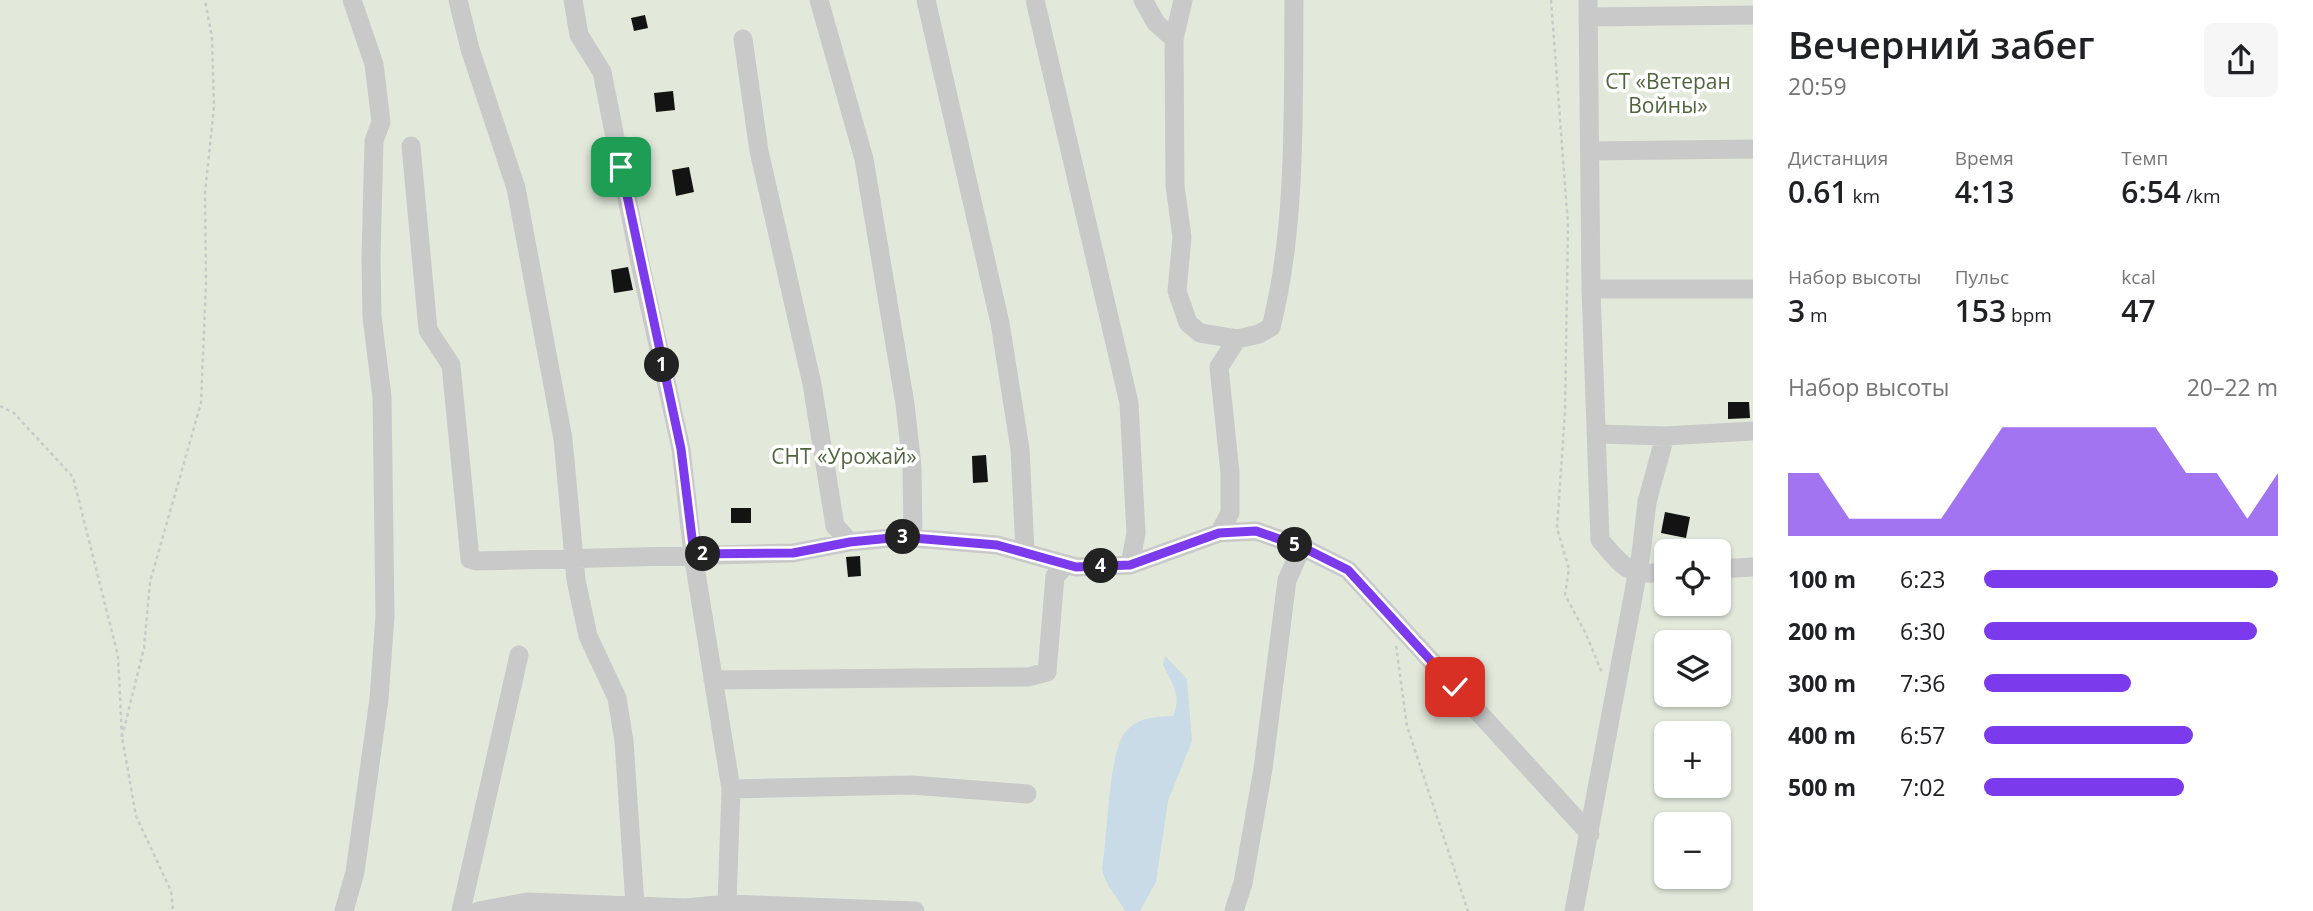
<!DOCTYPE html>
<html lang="ru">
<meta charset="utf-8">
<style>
body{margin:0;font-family:"Open Sans",sans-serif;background:#f6f6f6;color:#202124;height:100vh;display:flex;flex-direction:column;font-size:26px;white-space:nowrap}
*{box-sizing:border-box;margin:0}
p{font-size:23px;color:#757577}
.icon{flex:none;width:38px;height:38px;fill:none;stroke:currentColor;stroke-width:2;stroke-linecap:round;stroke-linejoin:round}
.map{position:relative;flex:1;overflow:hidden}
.side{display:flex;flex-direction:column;background:#fff;width:560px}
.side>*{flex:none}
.controls{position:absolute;left:1654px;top:539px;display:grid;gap:14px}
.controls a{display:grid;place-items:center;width:77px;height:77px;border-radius:10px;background:#fff;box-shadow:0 2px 5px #0004;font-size:35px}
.pin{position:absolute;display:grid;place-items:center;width:60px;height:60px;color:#fff;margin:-30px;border-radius:14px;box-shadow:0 4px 10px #0006}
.km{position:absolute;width:35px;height:35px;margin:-18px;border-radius:50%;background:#222;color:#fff;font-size:19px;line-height:35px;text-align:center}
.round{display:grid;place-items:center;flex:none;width:74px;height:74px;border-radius:10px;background:#f6f6f6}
.overview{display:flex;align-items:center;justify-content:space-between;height:119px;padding:0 35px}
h1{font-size:38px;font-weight:600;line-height:52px}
.metrics{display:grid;grid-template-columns:repeat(3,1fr);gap:10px;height:119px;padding:7px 35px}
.metrics div{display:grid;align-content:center}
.metrics b{font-size:30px;font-weight:600}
.metrics small{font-size:19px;font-weight:400}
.metrics p{font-size:19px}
.chart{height:196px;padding:14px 35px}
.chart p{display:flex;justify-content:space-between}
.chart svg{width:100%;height:126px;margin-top:7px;fill:#7c3aed;opacity:.7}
ul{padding:0 35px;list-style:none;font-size:23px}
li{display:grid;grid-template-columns:112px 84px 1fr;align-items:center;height:52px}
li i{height:18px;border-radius:9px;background:#7c3aed}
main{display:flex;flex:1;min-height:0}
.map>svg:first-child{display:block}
.green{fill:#e2e9db;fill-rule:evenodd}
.water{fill:#c9dbe7}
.building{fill:#131313}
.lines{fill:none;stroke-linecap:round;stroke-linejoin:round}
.path{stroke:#c9c9c9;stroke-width:2.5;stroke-dasharray:3.5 3.5;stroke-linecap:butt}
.minor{stroke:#c9c9c9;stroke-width:19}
.route-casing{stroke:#fff;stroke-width:14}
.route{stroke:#7c3aed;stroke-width:9}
.labels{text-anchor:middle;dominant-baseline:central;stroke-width:7;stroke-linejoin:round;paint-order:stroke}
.park-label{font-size:21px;fill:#50643e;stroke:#fff}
</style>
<main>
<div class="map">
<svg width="1753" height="911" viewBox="0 0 1753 911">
<rect width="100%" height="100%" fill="#fff"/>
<path class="green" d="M0,0H1753V911H0ZM1666,551H1718V604H1666ZM1666,642H1718V695H1666ZM1666,733H1718V786H1666ZM1666,824H1718V877H1666Z"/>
<path class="water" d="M1165,656L1187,679L1192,741L1168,801L1156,882L1140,911H1125C1117,896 1104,884 1102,868C1108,835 1108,758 1124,734C1136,717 1155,717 1173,716C1182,697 1172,682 1163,665Z"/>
<path class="building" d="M645,15L648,28L634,31L631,18Z
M673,91L675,110L656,112L654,93Z
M689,167L694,192L676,196L672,170Z
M628,267L633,290L614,293L611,270Z
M1728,402H1749L1750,418L1728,419Z
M986,455L988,482L973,483L972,456Z
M731,508H751V523H731Z
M1665,512L1690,517L1686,538L1661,533Z
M860,556L861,576L848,577L846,557Z"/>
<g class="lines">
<path class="path" d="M1551,0L1568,225L1565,412L1557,528L1569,569L1565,595L1586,634L1602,673
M0,406L14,413L73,477L118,656L122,737L136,816L171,891L173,911
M1396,646L1407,726L1468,911
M122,737L144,648L150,582L201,403L206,283L205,193L214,107L212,38L205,0"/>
<path class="minor" d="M458,0L470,49L516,188L563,439L576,580L588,636L617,698L624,741L635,905
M573,0L579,35L602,72L640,263L681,449L693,554L731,789L727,904
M819,0L864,159L905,404L912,467L913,538
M926,0L1000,323L1020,449L1025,551
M1035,0L1129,403L1136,533L1130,565
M1143,0L1156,23L1174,39L1175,186L1182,237L1177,291L1188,323L1200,333L1237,339
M1588,0L1591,289L1600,540C1626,569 1625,575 1666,573
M1588,17L1753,15
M743,39L759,151L812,384L835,526L850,542
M1174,39L1183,0
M411,146L428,330L451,365L470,559L476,561L793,553L850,542L901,537L997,545L1076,567L1130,565L1219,533L1256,531L1302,547L1348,570L1590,834
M1591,151L1753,149
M1591,289H1753
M1598,434L1665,436L1753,431
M1219,533L1230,513V473L1219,367L1237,339L1259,334L1271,327C1297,227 1293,104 1294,0
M1718,569L1753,567
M713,680L1028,677L1047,672L1055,576L1067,564
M731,789L912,785L1027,794
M344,911L355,872L379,699L385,616L382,397L372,317L371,257L374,141L381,122L374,64L352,0
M461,911L519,655
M479,911L527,902L686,908L727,904L915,911
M1234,911L1243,883L1263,769L1287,580L1302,547
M1574,911L1641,554L1647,502L1665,436"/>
</g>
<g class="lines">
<g class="route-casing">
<path id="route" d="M621,167L681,449L694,554L793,553L850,542L901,537L997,545L1076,567L1130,565L1219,533L1256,531L1302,547L1348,570L1455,687"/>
</g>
<use href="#route" class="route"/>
</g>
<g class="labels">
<g class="park-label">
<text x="1668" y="81">СТ «Ветеран<tspan x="1668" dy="24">Войны»</tspan></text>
<text x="844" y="456">СНТ «Урожай»</text>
</g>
</g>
</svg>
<div class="controls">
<a><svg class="icon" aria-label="locate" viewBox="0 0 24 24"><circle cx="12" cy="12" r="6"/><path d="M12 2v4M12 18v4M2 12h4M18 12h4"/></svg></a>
<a><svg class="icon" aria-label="layers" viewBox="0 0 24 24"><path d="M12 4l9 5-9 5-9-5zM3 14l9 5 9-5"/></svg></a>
<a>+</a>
<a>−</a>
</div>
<div class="pin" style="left:621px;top:167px;background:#1e9e55"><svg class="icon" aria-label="arrive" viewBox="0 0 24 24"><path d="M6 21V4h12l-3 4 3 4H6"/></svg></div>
<div class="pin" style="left:1455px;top:687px;background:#d93025"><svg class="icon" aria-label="check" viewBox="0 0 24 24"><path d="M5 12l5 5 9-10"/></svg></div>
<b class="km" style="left:662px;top:365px">1</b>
<b class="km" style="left:703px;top:554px">2</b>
<b class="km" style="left:903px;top:537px">3</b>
<b class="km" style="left:1101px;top:566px">4</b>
<b class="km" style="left:1295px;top:545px">5</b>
</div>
<section class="side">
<div class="overview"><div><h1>Вечерний забег</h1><p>20:59</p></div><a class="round"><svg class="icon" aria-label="share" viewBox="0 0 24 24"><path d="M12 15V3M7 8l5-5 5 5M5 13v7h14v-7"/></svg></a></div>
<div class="metrics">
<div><p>Дистанция</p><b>0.61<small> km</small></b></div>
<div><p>Время</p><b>4:13</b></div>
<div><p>Темп</p><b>6:54<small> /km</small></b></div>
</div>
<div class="metrics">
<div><p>Набор высоты</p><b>3<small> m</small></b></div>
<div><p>Пульс</p><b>153<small> bpm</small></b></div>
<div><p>kcal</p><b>47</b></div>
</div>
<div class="chart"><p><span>Набор высоты</span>20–22 m</p>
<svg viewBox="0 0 160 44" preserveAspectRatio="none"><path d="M0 44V22L10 22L20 38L30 38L40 38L50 38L60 22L70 6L80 6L90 6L100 6L110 6L120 6L130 22L140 22L150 38L160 22V44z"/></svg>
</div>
<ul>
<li><b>100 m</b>6:23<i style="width:100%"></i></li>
<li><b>200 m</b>6:30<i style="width:93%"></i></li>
<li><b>300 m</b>7:36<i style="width:50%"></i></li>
<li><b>400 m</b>6:57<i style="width:71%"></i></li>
<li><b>500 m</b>7:02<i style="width:68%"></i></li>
</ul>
</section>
</main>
